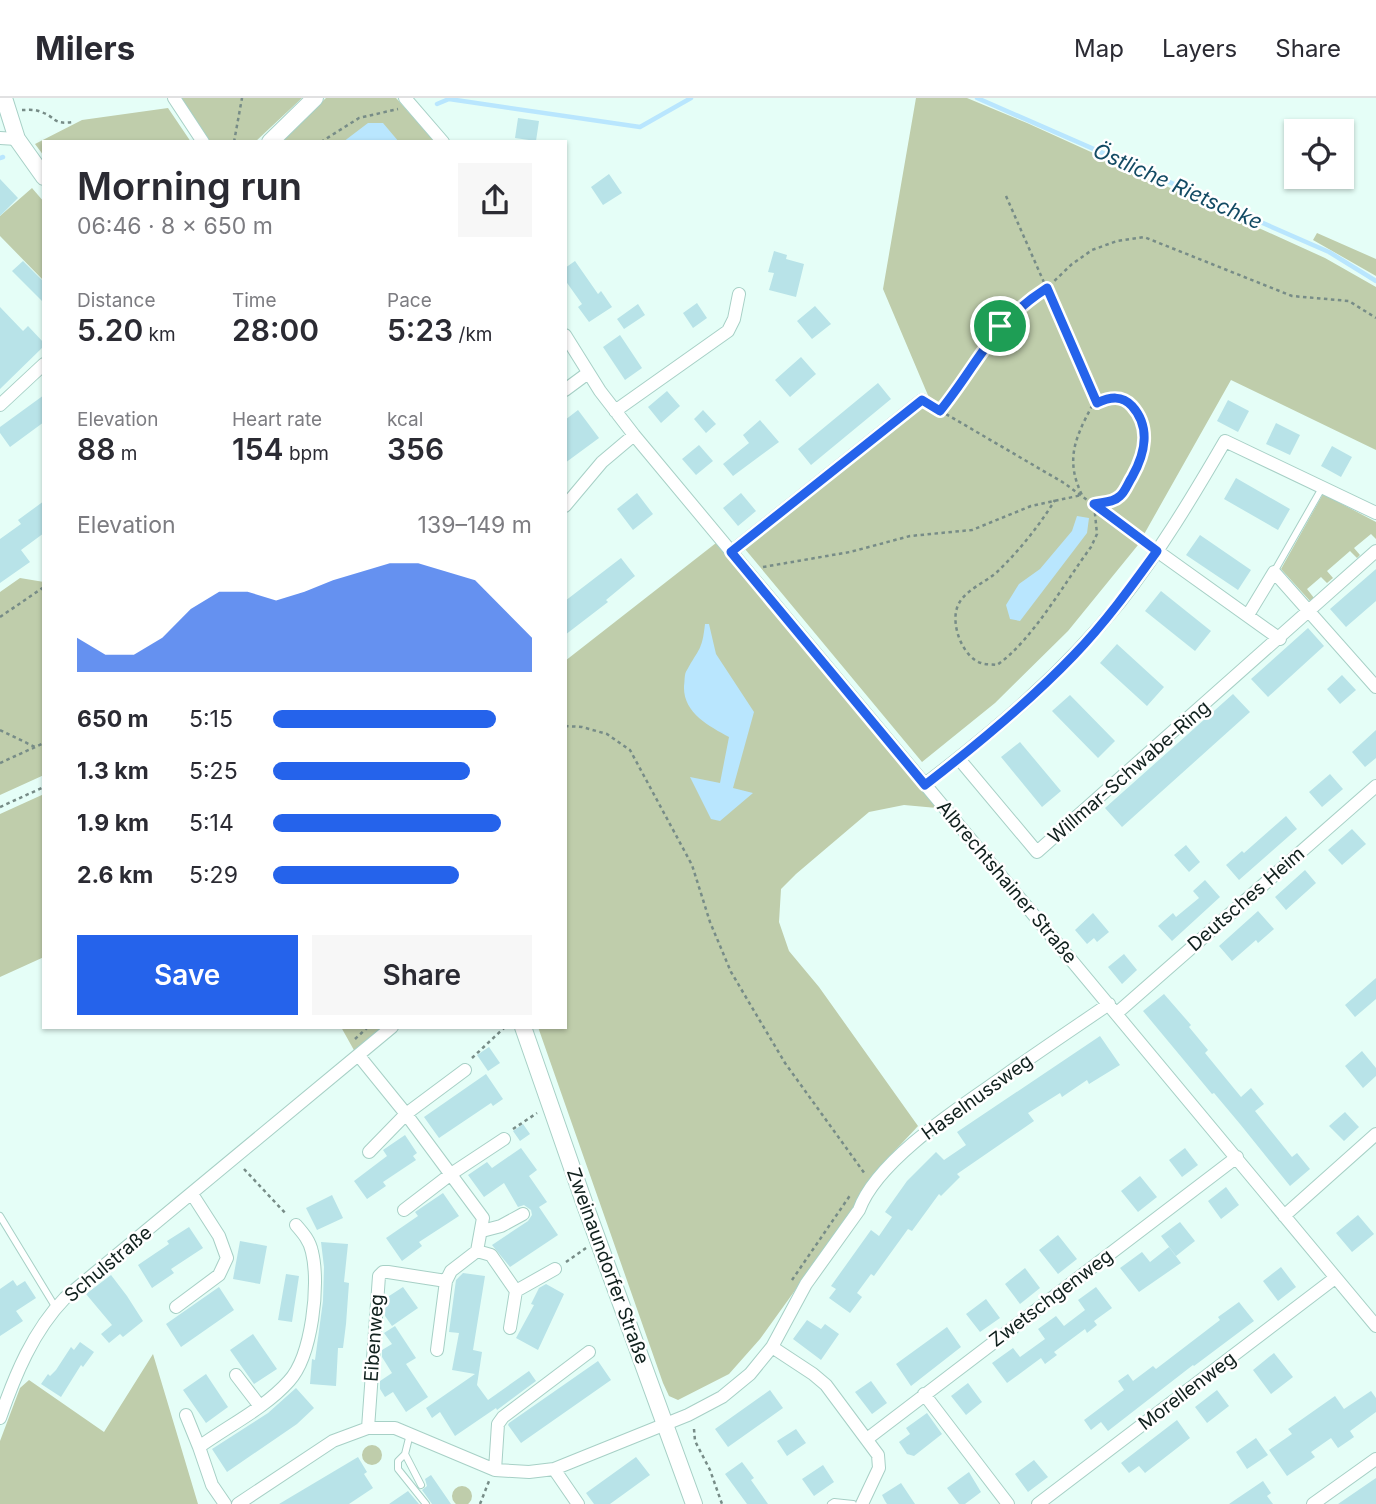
<!DOCTYPE html>
<meta charset="utf-8">
<style>
body{margin:0;font-family:Inter,sans-serif;background:#f7f7f7;color:#2b2b33;height:100vh;display:flex;flex-direction:column;font-size:26px;white-space:nowrap}
*{box-sizing:border-box;margin:0}
p{font-size:23px;color:#7c7c81}
.icon{flex:none;width:38px;height:38px;fill:none;stroke:currentColor;stroke-width:2;stroke-linecap:round;stroke-linejoin:round}
.map{position:relative;flex:1;overflow:hidden}
.drawer{position:absolute;left:42px;top:42px;width:525px;height:889px;display:flex;flex-direction:column;background:#fff;border-radius:0px;box-shadow:0 2px 5px #0004}
.drawer>*{flex:none}
.tools{position:absolute;left:1284px;top:21px;display:grid;gap:14px}
.tools a{display:grid;place-items:center;width:70px;height:70px;border-radius:0px;background:#fff;box-shadow:0 2px 5px #0004;font-size:35px}
.pin{position:absolute;display:grid;place-items:center;width:60px;height:60px;color:#fff;margin:-30px;border:4px solid #fff;border-radius:50%;box-shadow:0 2px 7px #0007}
.round{display:grid;place-items:center;flex:none;width:74px;height:74px;border-radius:0px;background:#f7f7f7}
.overview{display:flex;align-items:center;justify-content:space-between;height:119px;padding:0 35px}
h1{font-size:38px;font-weight:600;line-height:52px}
.stats{display:grid;grid-template-columns:repeat(3,1fr);gap:10px;height:119px;padding:7px 35px}
.stats div{display:grid;align-content:center}
.stats b{font-size:30px;font-weight:600}
.stats small{font-size:19px;font-weight:400}
.stats p{font-size:19px}
.chart{height:196px;padding:14px 35px}
.chart p{display:flex;justify-content:space-between}
.chart svg{width:100%;height:126px;margin-top:7px;fill:#2563eb;opacity:.7}
.action{display:flex;gap:14px;margin-top:auto;padding:14px 35px}
.action a{flex:1;height:80px;border-radius:0px;background:#2563eb;color:#fff;font-size:28px;font-weight:600;line-height:80px;text-align:center}
.action a+a{background:#f7f7f7;color:#2b2b33}
ul{padding:0 35px;list-style:none;font-size:23px}
li{display:grid;grid-template-columns:112px 84px 1fr;align-items:center;height:52px}
li i{height:18px;border-radius:9px;background:#2563eb}
header{display:flex;align-items:center;gap:42px;box-sizing:border-box;height:98px;padding:0 35px;background:#fff;border-bottom:2px solid #e1e1e2}
header strong{font-size:33px}
nav{display:flex;gap:38px;margin-inline-start:auto;font-size:24px}
.map>svg:first-child{display:block}
.green{fill:#bfcdab}
.water{fill:#b9e6fe}
.lines{fill:none;stroke-linecap:round;stroke-linejoin:round}
.stream{stroke:#b9e6fe;stroke-width:4.5}
.building{fill:#b8e3e8}
.service-casing{stroke:#a7d0c6;stroke-width:8}
.minor-casing{stroke:#a7d0c6;stroke-width:14}
.tertiary-casing{stroke:#a7d0c6;stroke-width:18}
.path{stroke:#778c87;stroke-width:2.5;stroke-dasharray:3.5 3.5;stroke-linecap:butt}
.service{stroke:#fff;stroke-width:6}
.minor{stroke:#fff;stroke-width:12}
.tertiary{stroke:#fff;stroke-width:16}
.route-casing{stroke:#fff;stroke-width:14}
.route{stroke:#2563eb;stroke-width:9}
.labels{text-anchor:middle;dominant-baseline:central;stroke-width:5;stroke-linejoin:round;paint-order:stroke}
.street-label{font-size:19px;fill:#10201d;stroke:#fff}
.water-label{font-size:21px;font-style:italic;fill:#134b64;stroke:#fff}
</style>
<header>
<strong>Milers</strong>
<nav><a>Map</a><a>Layers</a><a>Share</a></nav>
</header>
<div class="map">
<svg width="1376" height="1406" viewBox="0 0 1376 1406">
<rect width="100%" height="100%" fill="#e5fef7"/>
<path class="green" d="M179,0H302L255,44H208Z
M326,0H396L435,44H280Z
M916,0H967L1027,25L1325,160L1376,189V352L1231,282L1138,447L1068,533L995,605L922,664L745,451L930,302L883,191Z
M168,10L191,44H44V58L35,46L82,22Z
M32,90L44,104V183L0,138V118Z
M1317,135L1376,161V178L1313,142Z
M1323,396L1376,424V441L1371,436L1354,450L1360,457L1357,460L1350,453L1327,473L1333,480L1327,485L1321,479L1307,491L1314,500L1310,503L1281,471Z
M716,445L937,710L904,707L869,714L796,776L781,791L779,824L789,853L819,889L918,1028C903,1045 857,1089 855,1109L760,1241L729,1276L678,1302L669,1298L663,1285L538,929H565V563Z
M20,480L44,484V677L0,697V494Z
M44,696V859L0,879V716Z
M341,929H383L355,954Z
M153,1256L198,1406H0V1343L20,1290L29,1282L104,1334Z
M362 1357a10 10 0 1 1 20 0a10 10 0 1 1-20 0Z
M452 1398a10 10 0 1 1 20 0a10 10 0 1 1-20 0Z"/>
<path class="water" d="M368,25H383L399,44H343Z
M1077,418L1089,420L1087,435L1020,523L1010,521L1006,507L1019,486L1040,471L1072,433Z
M705,526H709L716,556L754,614L733,690L753,695L720,723L711,721L690,679L720,685L729,639C709,628 683,615 684,588C685,582 684,576 687,572C699,550 702,553 705,526Z"/>
<g class="lines">
<path class="stream" d="M977,0L1329,154L1376,183
M437,6L449,1L640,29L691,0
M0,60L3,59"/>
</g>
<path class="building" d="M518,20L539,23L536,43L515,40Z
M609,76L622,95L603,107L591,89Z
M0,81L18,100L0,118Z
M774,153L787,157L786,161L804,166L796,199L769,192L774,175L768,174Z
M23,163L44,184V205L12,173Z
M575,163L598,196L601,193L612,209L589,224L578,209L582,206L565,182V170Z
M697,205L707,220L693,230L683,215Z
M638,206L645,217L624,231L617,221Z
M815,208L831,226L812,241L797,223Z
M0,209L23,233L28,228L44,245V248L0,291Z
M620,237L642,270L625,282L603,249Z
M801,259L816,276L790,299L775,282Z
M878,285L891,301L811,367L798,351Z
M667,293L680,308L661,325L648,309Z
M44,297V324L10,349L0,335V329Z
M1228,302L1249,313L1238,334L1217,323Z
M578,312L599,340L565,365V322Z
M703,312L716,326L706,335L694,321Z
M760,322L779,344L733,378L723,366L749,345L743,337Z
M1276,325L1300,337L1290,357L1266,346Z
M699,347L713,363L696,377L682,361Z
M1332,348L1352,359L1341,379L1321,368Z
M1236,380L1290,411L1278,432L1224,401Z
M637,395L653,416L633,432L617,411Z
M741,395L756,413L738,428L723,410Z
M44,403V435L21,452L30,464L0,485V441L21,426L18,422Z
M1200,437L1251,472L1238,492L1186,457Z
M621,460L635,478L606,502L608,504L565,537V503Z
M1376,471V503L1346,529L1330,511Z
M1161,493L1211,533L1195,553L1145,513Z
M1308,530L1324,548L1268,599L1251,581Z
M1117,546L1164,589L1147,608L1100,565Z
M1342,577L1356,592L1340,606L1327,591Z
M1233,596L1250,614L1122,729L1105,710Z
M1070,597L1115,643L1098,660L1052,613Z
M1376,632V660L1365,669L1352,654Z
M1020,644L1061,693L1042,709L1001,659Z
M1330,676L1343,691L1322,709L1309,694Z
M1286,718L1297,731L1239,782L1226,767L1242,753L1244,755Z
M1352,731L1366,746L1342,767L1328,752Z
M1186,747L1200,764L1189,774L1174,757Z
M1305,772L1316,785L1286,812L1275,799Z
M1205,782L1220,799L1172,843L1158,828L1173,815L1176,819L1199,800L1193,793Z
M1258,813L1274,831L1258,845L1256,842L1232,863L1219,848Z
M1093,815L1109,834L1097,844L1094,840L1087,846L1075,832Z
M1124,856L1137,872L1122,886L1108,869Z
M1376,880V901L1355,919L1345,907Z
M1164,896L1191,927L1189,929L1208,952L1205,955L1241,999L1251,990L1264,1006L1255,1013L1292,1059L1297,1055L1310,1071L1290,1088L1240,1026L1214,995L1212,996L1143,913Z
M1100,938L1120,967L1089,986L1087,982L1062,999L1060,995L1028,1015L1034,1023L957,1076L960,1079L941,1098L939,1096L912,1133L908,1131L874,1178L871,1176L857,1195L862,1199L850,1215L829,1200L836,1191L831,1188L871,1132L879,1138L892,1119L885,1114L907,1083L936,1054L944,1062L966,1047L957,1034Z
M489,949L500,965L488,973L477,957Z
M1362,953L1376,970V978L1363,990L1345,968Z
M486,976L503,1001L493,1008L491,1005L439,1040L424,1019Z
M1345,1014L1359,1029L1344,1043L1329,1028Z
M523,1026L530,1036L520,1043L513,1033Z
M405,1037L417,1055L413,1058L416,1062L383,1084L386,1088L367,1101L354,1083L387,1058L383,1052Z
M521,1050L537,1072L529,1078L547,1104L539,1109L558,1137L510,1169L492,1147L528,1123L532,1117L531,1112L524,1107L518,1109L504,1085L484,1099L468,1077L487,1064L492,1070Z
M1185,1050L1198,1067L1182,1079L1169,1062Z
M1140,1078L1157,1099L1138,1114L1121,1093Z
M1226,1089L1239,1107L1221,1121L1208,1103Z
M443,1095L459,1118L419,1144L422,1148L402,1163L386,1140L418,1118L415,1114Z
M332,1097L343,1120L317,1132L306,1110Z
M1358,1117L1374,1136L1352,1154L1336,1135Z
M1180,1124L1195,1143L1176,1158L1161,1138Z
M189,1129L203,1150L171,1171L174,1175L152,1190L138,1167L169,1146L167,1143Z
M1058,1137L1077,1161L1058,1176L1039,1152Z
M240,1143L267,1148L260,1186L233,1181Z
M321,1144L348,1146L344,1184L349,1185L346,1226L343,1250H338L336,1288L310,1286L312,1261L315,1262L323,1203L324,1169Z
M1169,1149L1181,1165L1139,1194L1120,1170L1142,1154L1150,1164Z
M1281,1169L1296,1189L1278,1203L1263,1183Z
M1025,1170L1040,1190L1020,1206L1005,1186Z
M463,1175L485,1178L473,1252L482,1254L477,1287L488,1302L529,1273L536,1283L497,1312L496,1310L455,1338L440,1314L432,1320L426,1310L475,1276L452,1272L459,1235L449,1234L456,1182Z
M286,1176L299,1178L292,1224L278,1222Z
M111,1177L127,1198L143,1223L123,1239L120,1236L109,1245L101,1236L112,1227L86,1196Z
M13,1182L17,1188L25,1183L36,1200L16,1213L23,1223L0,1238V1191Z
M546,1186L564,1196L538,1252L516,1240L534,1207L531,1206L539,1190Z
M219,1189L234,1212L181,1249L166,1226Z
M403,1189L418,1210L392,1228L385,1218L386,1200Z
M1096,1189L1112,1210L1094,1223L1097,1227L1087,1235L1085,1231L1054,1254L1057,1257L1045,1266L1041,1260L1007,1285L992,1265L1013,1250L1020,1259L1045,1241L1038,1231L1056,1218L1064,1228L1085,1212L1078,1202Z
M986,1201L1000,1220L980,1234L966,1216Z
M1239,1204L1254,1223L1194,1268L1193,1267L1108,1333L1101,1324L1091,1332L1084,1322L1124,1292L1118,1283L1128,1276L1133,1283L1153,1268L1156,1271L1220,1222L1218,1219Z
M807,1222L821,1231L825,1226L839,1236L821,1262L793,1241Z
M395,1228L416,1260L406,1266L428,1299L406,1314L393,1294L385,1299L380,1291V1283L392,1275L382,1259V1252L392,1246L384,1235Z
M947,1229L961,1249L911,1288L896,1266Z
M253,1236L277,1271L254,1286L230,1252Z
M80,1244L94,1254L83,1269L81,1267L61,1299L41,1286L48,1276L50,1278L56,1272L71,1249L74,1252Z
M1274,1255L1293,1279L1271,1296L1253,1272Z
M598,1263L611,1282L521,1345L508,1327L509,1325Z
M206,1276L228,1309L206,1325L183,1292Z
M871,1283L887,1305L872,1316L855,1294Z
M968,1285L982,1304L966,1317L951,1298Z
M296,1290L314,1310L297,1326L227,1374L212,1351L268,1315Z
M770,1292L783,1310L728,1349L715,1331Z
M1217,1292L1229,1308L1207,1325L1195,1309Z
M1371,1293L1376,1300V1314L1350,1333L1354,1339L1338,1350L1331,1340L1311,1354L1315,1359L1287,1378L1269,1352L1292,1336L1288,1331L1335,1298L1344,1311Z
M927,1315L942,1336L914,1358L907,1356L899,1344L910,1336L906,1330Z
M1177,1322L1190,1340L1145,1375L1139,1368L1129,1375L1121,1365Z
M796,1331L806,1345L787,1358L777,1343Z
M1256,1340L1268,1357L1247,1371L1236,1354Z
M358,1359L367,1374L364,1376L373,1390L349,1406H279Z
M636,1359L650,1377L610,1406H594L586,1395Z
M1034,1362L1048,1379L1028,1394L1015,1376Z
M742,1364L754,1380L751,1382L768,1406H747L725,1376Z
M823,1367L834,1384L814,1398L802,1381Z
M969,1374L981,1394L965,1406H959L947,1390Z
M431,1377L451,1406H432L422,1392L427,1388L425,1381Z
M1376,1380V1406H1338Z
M1263,1383L1271,1395L1267,1398L1273,1406H1229Z
M901,1385L915,1406H887L885,1403L882,1397Z
M408,1393L419,1406H389Z"/>
<g class="lines">
<g class="service-casing">
<path id="service" d="M1274,474L1322,390
M0,1118L56,1210
M410,1336L405,1356L398,1363V1371L426,1406
M405,1356L421,1387
M831,1406L834,1404L853,1406"/>
</g>
<g class="minor-casing">
<path id="minor" d="M174,0L203,44
M405,0L443,44
M0,40L17,41
M565,237L600,293L634,337L1376,1228
M565,292L588,275
M0,307L44,266
M615,313L728,233L734,221L739,196
M565,408L602,364L634,337
M1157,453L1280,541
M731,454L922,302
M1248,517L1274,474L1376,589
M959,661L1037,754L1376,453
M925,686C996,632 1064,574 1120,504C1160,453 1193,398 1225,343L1376,415
M1117,915L1376,688
M359,958L406,1016L483,1120L477,1153L451,1173L446,1183L388,1174H383L379,1178L368,1330
M369,1054L406,1016L465,972
M404,1112L451,1076L504,1041
M1284,1118L1376,1036
M482,1133L501,1128L523,1116
M477,1153L491,1157L516,1193L510,1230
M516,1193L555,1171
M176,1209L219,1177L227,1160L219,1138L192,1096
M772,1249L813,1276L826,1287L878,1357L879,1370L862,1406
M437,1252L446,1183
M236,1277L259,1307
M924,1296L1008,1406
M186,1317L199,1349
M0,1320C15,1277 33,1233 65,1200L392,929
M867,1341L1237,1059
M554,1371L578,1406
M495,1372L498,1326L503,1319L589,1254
M225,1406L212,1387L199,1349C228,1328 265,1310 289,1283C312,1258 320,1186 312,1154C310,1143 303,1135 296,1127
M238,1406L333,1343L368,1330H395L495,1372L529,1374L554,1371L688,1317L722,1299L750,1276L772,1249L806,1186L859,1112C877,1062 960,1009 1003,979C1038,954 1074,930 1109,906
M1038,1406L1335,1180
M1313,1406L1376,1361"/>
</g>
<g class="tertiary-casing">
<path id="tertiary" d="M4,0L17,41L44,79
M270,44L315,0
M523,929L585,1107L694,1406"/>
</g>
<path class="path" d="M22,12C28,12 35,11 41,14C57,19 51,27 74,24
M234,44L242,0
M321,44L359,20L398,11
M1006,98L1097,305
M934,309L1064,385L1146,445
M940,313L984,249L1022,206L1047,190L1072,166L1092,152L1117,143L1144,139L1292,198L1349,203L1376,220
M763,469L850,454L910,438L972,432L1031,408L1082,397C1065,362 1075,340 1092,308L1115,299C1154,312 1148,350 1131,380C1128,386 1125,394 1120,398C1112,404 1103,404 1094,406L1097,436L1091,449C1065,484 1032,543 997,567C992,566 986,567 981,565C963,559 951,528 957,510C962,493 985,485 997,474C1019,453 1039,428 1055,402
M0,519L44,489
M565,628L582,629L607,636L630,652L692,767L710,824L731,874L785,965L865,1076
M0,632L35,649
M0,665L44,645
M0,709L44,689
M355,941L368,929
M472,960L505,929
M513,1031L537,1015
M244,1071L287,1117
M566,1164L586,1150
M792,1182L851,1096
M694,1331L695,1343L710,1372L722,1406
M480,1406L489,1383"/>
<use href="#service" class="service"/>
<use href="#minor" class="minor"/>
<use href="#tertiary" class="tertiary"/>
</g>
<g class="lines">
<g class="route-casing">
<path id="route" d="M1047,190L1097,305C1110,299 1122,297 1132,308C1151,329 1145,356 1132,379C1128,385 1125,394 1120,398C1113,405 1103,404 1094,406L1157,453C1131,489 1105,525 1074,557C1028,605 978,646 925,687L731,454L922,302L940,313C979,265 992,225 1047,190Z"/>
</g>
<use href="#route" class="route"/>
</g>
<g class="labels">
<g class="street-label">
<text transform="translate(1129 674) rotate(-41)">Willmar-Schwabe-Ring</text>
<text transform="translate(1007 784) rotate(50)">Albrechtshainer Straße</text>
<text transform="translate(1246 801) rotate(-41)">Deutsches Heim</text>
<text transform="translate(977 999) rotate(-36)">Haselnussweg</text>
<text transform="translate(108 1166) rotate(-40)">Schulstraße</text>
<text transform="translate(608 1168) rotate(70)">Zweinaundorfer Straße</text>
<text transform="translate(1051 1200) rotate(-37)">Zwetschgenweg</text>
<text transform="translate(374 1240) rotate(-86)">Eibenweg</text>
<text transform="translate(1187 1293) rotate(-37)">Morellenweg</text>
</g>
<g class="water-label">
<text transform="translate(1178 88) rotate(24)">Östliche Rietschke</text>
</g>
</g>
</svg>
<div class="tools">
<a><svg class="icon" aria-label="locate" viewBox="0 0 24 24"><circle cx="12" cy="12" r="6"/><path d="M12 2v4M12 18v4M2 12h4M18 12h4"/></svg></a>
</div>
<div class="pin" style="left:1000px;top:228px;background:#1e9e55"><svg class="icon" aria-label="arrive" viewBox="0 0 24 24"><path d="M6 21V4h12l-3 4 3 4H6"/></svg></div>
<section class="drawer">
<div class="overview"><div><h1>Morning run</h1><p>06:46 · 8 × 650 m</p></div><a class="round"><svg class="icon" aria-label="share" viewBox="0 0 24 24"><path d="M12 15V3M7 8l5-5 5 5M5 13v7h14v-7"/></svg></a></div>
<div class="stats">
<div><p>Distance</p><b>5.20<small> km</small></b></div>
<div><p>Time</p><b>28:00</b></div>
<div><p>Pace</p><b>5:23<small> /km</small></b></div>
</div>
<div class="stats">
<div><p>Elevation</p><b>88<small> m</small></b></div>
<div><p>Heart rate</p><b>154<small> bpm</small></b></div>
<div><p>kcal</p><b>356</b></div>
</div>
<div class="chart"><p><span>Elevation</span>139–149 m</p>
<svg viewBox="0 0 160 44" preserveAspectRatio="none"><path d="M0 44V32L10 38L20 38L30 32L40 22L50 16L60 16L70 19L80 16L90 12L100 9L110 6L120 6L130 9L140 12L150 22L160 32V44z"/></svg>
</div>
<ul>
<li><b>650 m</b>5:15<i style="width:86%"></i></li>
<li><b>1.3 km</b>5:25<i style="width:76%"></i></li>
<li><b>1.9 km</b>5:14<i style="width:88%"></i></li>
<li><b>2.6 km</b>5:29<i style="width:72%"></i></li>
</ul>
<div class="action"><a>Save</a><a>Share</a></div>
</section>
</div>
